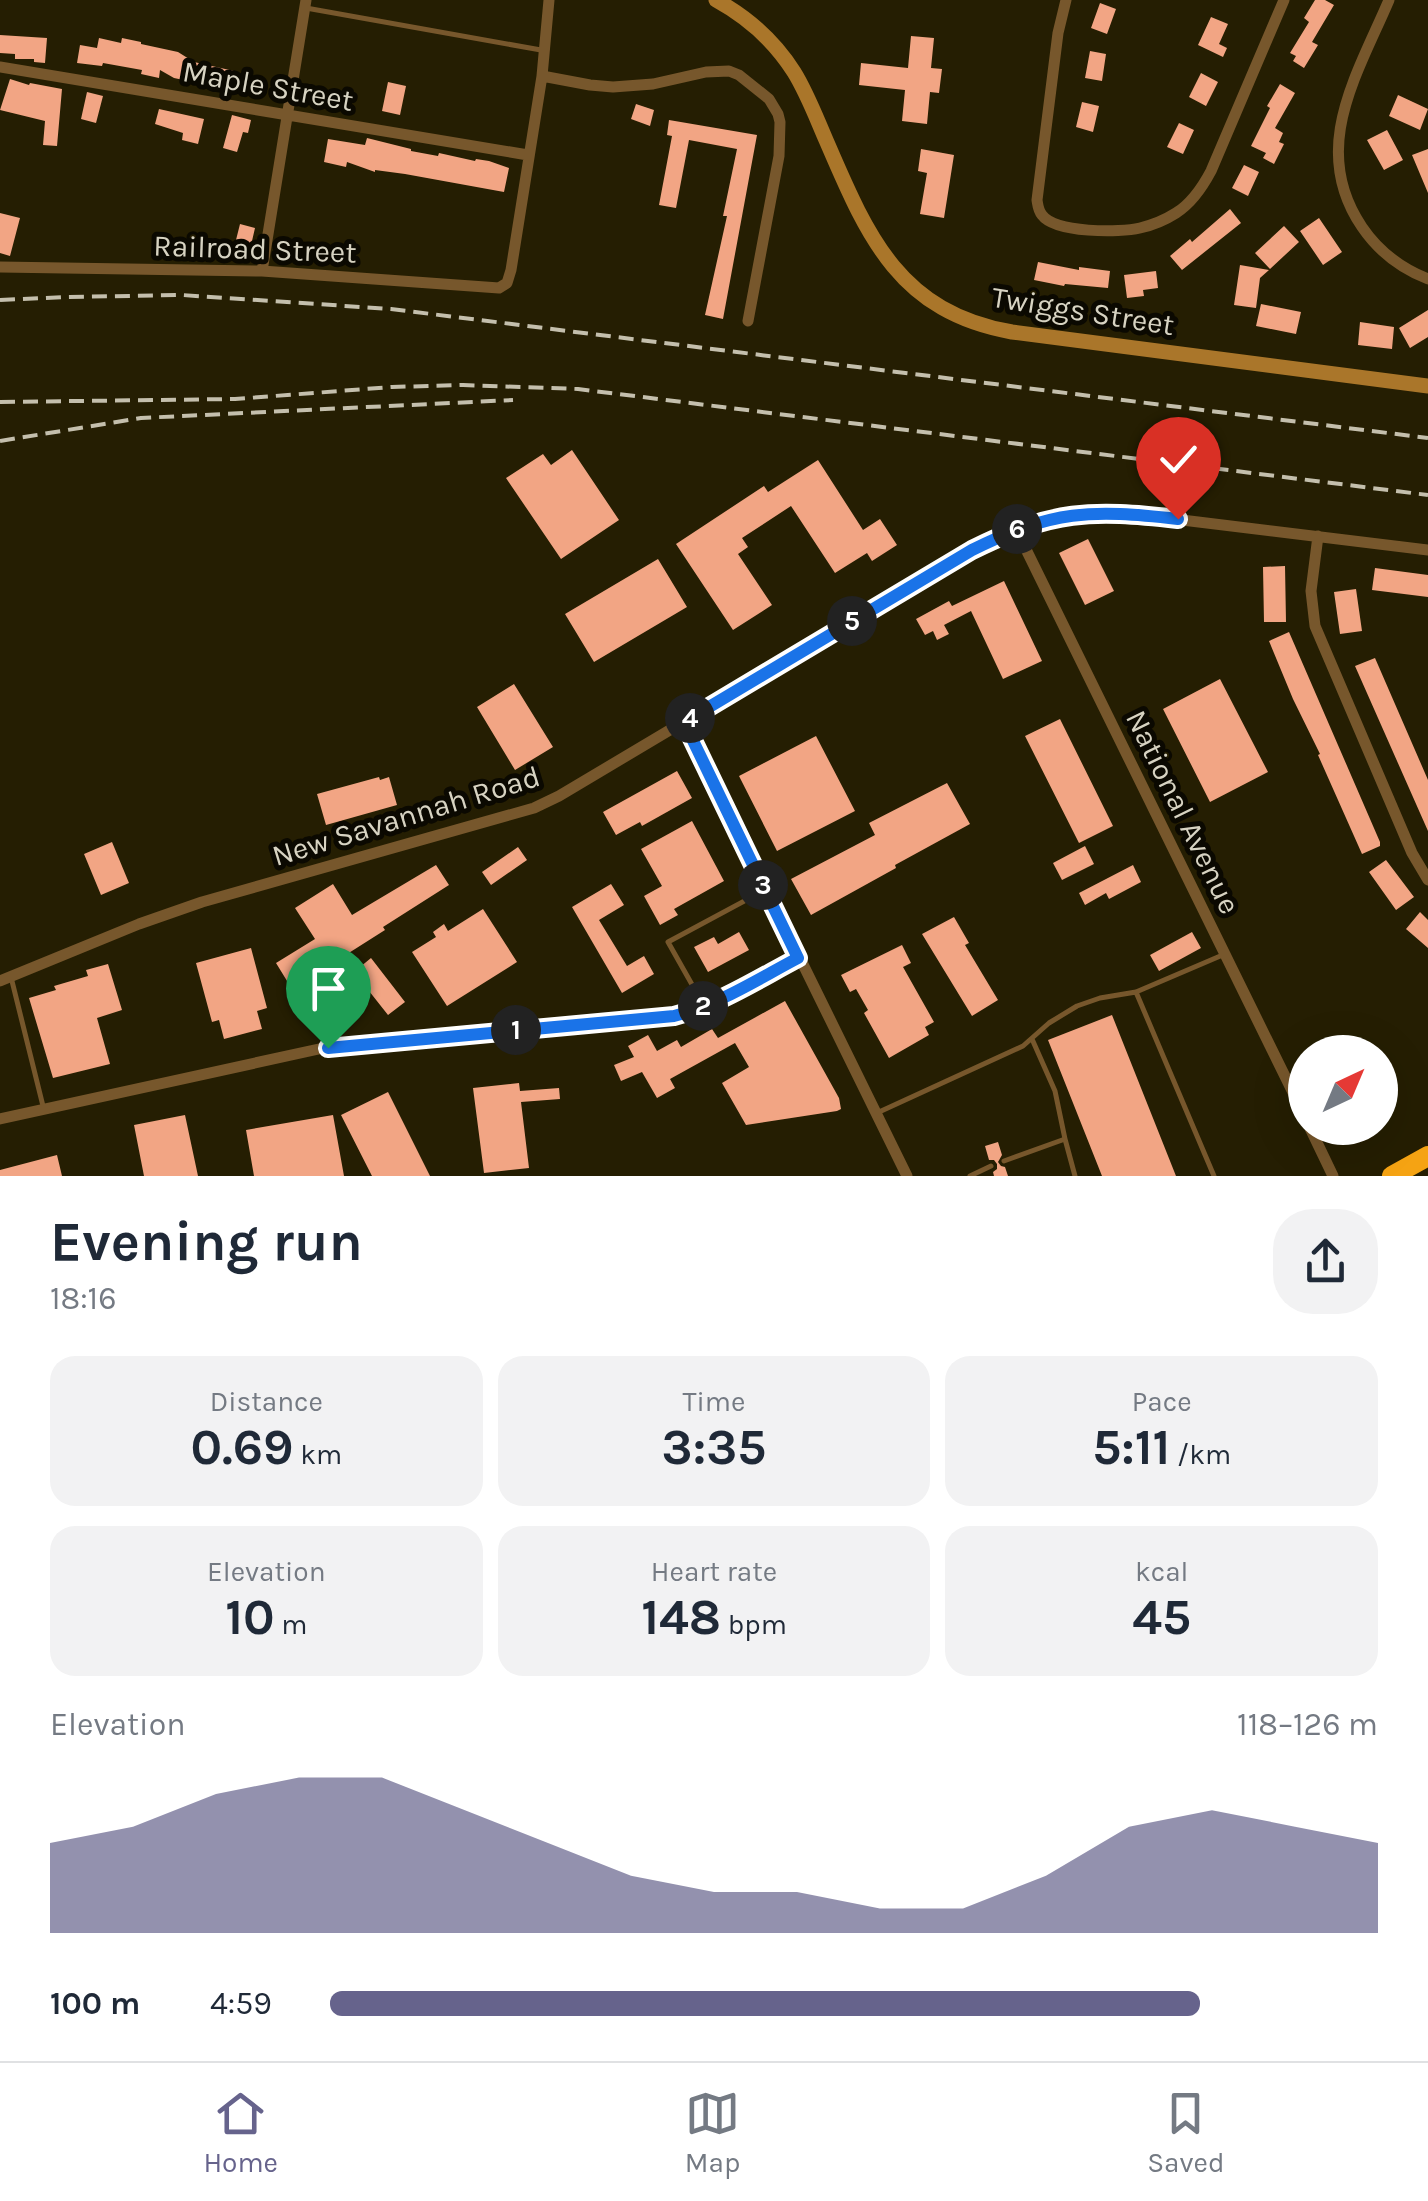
<!DOCTYPE html>
<meta charset="utf-8">
<style>
body{margin:0;font-family:Karla,sans-serif;background:#f2f2f3;color:#1f2937;height:100vh;display:flex;flex-direction:column;font-size:38px;white-space:nowrap}
*{box-sizing:border-box;margin:0}
p{font-size:32px;color:#747a83}
.icon{flex:none;width:55px;height:55px;fill:none;stroke:currentColor;stroke-width:2;stroke-linecap:round;stroke-linejoin:round}
.map{position:relative;height:1176px;overflow:hidden}
.sheet{display:flex;flex-direction:column;background:#fff;flex:1}
.sheet>*{flex:none}
.needle{width:65px;rotate:44deg}
.tools{position:absolute;left:1288px;top:1035px;display:grid;gap:20px}
.tools a{display:grid;place-items:center;width:110px;height:110px;border-radius:50%;background:#fff;box-shadow:0 10px 40px #0002;font-size:50px}
.pin{position:absolute;display:grid;place-items:center;width:85px;height:85px;color:#fff;margin:-102px -42px;border-radius:50% 50% 50% 0;rotate:-45deg;box-shadow:0 0 10px #0007}
.pin .icon{rotate:45deg}
.km{position:absolute;width:50px;height:50px;margin:-25px;border-radius:50%;background:#222;color:#fff;font-size:28px;line-height:50px;text-align:center}
.round{display:grid;place-items:center;flex:none;width:105px;height:105px;border-radius:40px;background:#f2f2f3}
.headline{display:flex;align-items:center;justify-content:space-between;height:170px;padding:0 50px}
h1{font-size:55px;font-weight:700;line-height:75px}
.figures{display:grid;grid-template-columns:repeat(3,1fr);gap:15px;height:170px;padding:10px 50px}
.figures div{display:grid;align-content:center;border-radius:25px;background:#f2f2f3;text-align:center}
.figures b{font-size:50px;font-weight:700}
.figures small{font-size:28px;font-weight:400}
.figures p{font-size:28px}
.chart{height:280px;padding:20px 50px}
.chart p{display:flex;justify-content:space-between}
.chart svg{width:100%;height:180px;margin-top:10px;fill:#66638c;opacity:.7}
ul{padding:0 50px;list-style:none;font-size:32px}
li{display:grid;grid-template-columns:160px 120px 1fr;align-items:center;height:75px}
li i{height:25px;border-radius:12px;background:#66638c}
.tab-bar{display:flex;justify-content:space-around;align-items:center;height:140px;border-top:2px solid #e0e1e3;background:#fff;font-size:28px;color:#747a83}
.tab-bar a{display:grid;justify-items:center;gap:5px}
.tab-bar .current{color:#66638c}
.map>svg:first-child{display:block}
.building{fill:#f2a584}
.lines{fill:none;stroke-linecap:round;stroke-linejoin:round}
.lane{stroke:#77572c;stroke-width:5}
.street{stroke:#77572c;stroke-width:11}
.secondary{stroke:#aa762a;stroke-width:15}
.highway{stroke:#f5a313;stroke-width:20}
.rail{stroke:#c4bfad;stroke-width:4;stroke-dasharray:15 8;stroke-linecap:butt}
.route-casing{stroke:#fff;stroke-width:20}
.route{stroke:#1a73e8;stroke-width:12}
.labels{text-anchor:middle;dominant-baseline:central;stroke-width:10;stroke-linejoin:round;paint-order:stroke}
.street-label{font-size:30px;fill:#d7d3c2;stroke:#0b0901}
</style>
<div class="map">
<svg width="1428" height="1176" viewBox="0 0 1428 1176">
<rect width="100%" height="100%" fill="#251e02"/>
<path class="building" d="M1315,0H1325L1334,5L1312,42L1318,45L1304,68L1293,61L1296,56L1290,53L1309,22L1304,18Z
M1100,3L1116,9L1107,34L1091,28Z
M1211,17L1228,24L1219,44L1227,48L1223,57L1198,45Z
M0,35L47,38L45,63L34,62V59H15V54L0,53Z
M911,36L934,38L931,68L942,69L939,93L930,92L927,124L902,121L905,90L859,85L861,63L908,68Z
M99,38L121,43L122,38L141,42V44L178,52L194,62L234,71L227,93L211,88L212,86L174,78L160,70L159,78L141,74L142,70L103,63L102,66L77,63L80,45L97,48Z
M1090,51L1106,54L1102,81L1085,78Z
M1201,73L1218,82L1206,106L1189,97Z
M10,79L29,85L30,83L62,89L57,146L43,145L45,121L0,110Z
M388,82L406,86L400,115L382,111Z
M1280,84L1295,93L1275,128L1283,133L1279,142L1284,144L1274,164L1263,158L1266,153L1251,146L1270,108L1267,106Z
M87,92L103,96L96,123L81,119Z
M1398,95L1428,109L1420,130L1389,116Z
M1082,102L1099,106L1093,132L1076,127Z
M636,104L654,110L650,126L631,119Z
M159,109L204,119L198,144L182,140L183,133L155,124Z
M232,115L251,120L248,133L243,132L237,152L223,148Z
M669,120L757,135L723,319L705,315L727,216H723L737,149L689,140L676,208L659,205L672,136L667,135Z
M1179,123L1194,130L1183,154L1167,147Z
M1387,130L1403,160L1384,170L1367,140Z
M367,138L411,149V151L438,156L439,153L475,161L476,159L489,161L509,168L504,192L405,174L375,170V172L347,162L346,167L324,162L328,139L365,145Z
M921,149L954,155L944,218L920,214L927,173L918,171Z
M1428,149V193L1412,155Z
M1244,165L1259,172L1248,196L1232,188Z
M1230,209L1241,223L1182,270L1170,256L1190,239L1192,242Z
M0,213L20,218L10,256L0,253Z
M1319,218L1342,252L1323,265L1300,231Z
M240,224L255,228L252,241L257,242L253,262L232,256Z
M1284,226L1299,242L1270,269L1255,253Z
M1038,262L1079,270V267L1110,271L1108,288L1065,284L1064,286L1034,280Z
M1240,265L1269,270L1260,278L1256,308L1234,305Z
M1156,271L1158,288L1143,290L1144,296L1127,298L1124,275Z
M1261,304L1301,312L1296,334L1256,326Z
M1428,310V337L1410,348L1399,328Z
M1360,322L1394,327L1392,349L1358,345Z
M572,450L619,520L561,559L506,478L543,454L551,465Z
M818,460L863,530L880,519L897,545L872,561L867,553L835,573L791,506L742,538L748,547L738,554L772,605L733,630L676,544L764,486L768,492Z
M1088,539L1114,591L1085,605L1059,553Z
M658,559L687,607L594,662L565,614Z
M1285,566L1286,622H1264L1263,567Z
M1375,568L1428,575V597L1372,590Z
M1004,581L1042,661L1003,679L971,611L944,625L949,634L937,640L933,631L925,635L916,619L949,601L952,606Z
M1356,589L1362,631L1340,634L1334,592Z
M1289,632L1380,842V846L1362,854L1318,755L1320,754L1293,699L1269,641Z
M1375,658L1428,780V831L1355,666Z
M1220,679L1268,772L1210,802L1163,709Z
M514,684L553,747L515,770L477,707Z
M1060,719L1113,826L1079,843L1025,736Z
M816,736L855,811L777,851L739,776Z
M677,771L692,798L642,826L640,822L616,835L603,812Z
M379,777L380,780L389,777L397,805L326,825L317,794Z
M947,783L970,824L895,865L896,868L811,915L791,879L875,835L869,823Z
M692,821L724,881L674,909L678,915L660,925L644,896L662,886L641,849Z
M112,842L129,883L101,895L84,854Z
M1085,846L1094,864L1062,880L1053,863Z
M518,847L527,860L491,885L482,872Z
M1386,860L1414,897L1396,910L1369,872Z
M436,865L449,885L383,927L385,930L292,989L276,963L315,939L295,908L333,884L352,915Z
M1133,865L1141,882L1109,899L1106,893L1085,905L1079,893Z
M611,884L624,905L599,920L627,966L644,956L654,974L622,993L572,907Z
M483,909L517,962L447,1006L412,952L436,937L433,932L444,924L448,931Z
M1420,912L1428,920V948L1406,929Z
M954,917L969,943L965,945L998,1000L972,1016L922,934Z
M739,932L749,950L708,972L694,947L714,937L718,944Z
M1192,932L1201,948L1159,971L1150,955Z
M902,945L911,963L903,967L934,1022L925,1027L929,1035L889,1058L864,1013L868,1010L856,989L850,992L841,975Z
M251,948L267,1008L257,1011L262,1029L224,1039L219,1020L212,1022L196,963Z
M371,958L405,1002L388,1015L354,972Z
M108,964L122,1010L97,1018L110,1064L53,1078L29,998L56,990L54,986L88,976L86,970Z
M785,1001L839,1098L841,1109L837,1111L746,1125L722,1083L749,1067L735,1043L670,1079L675,1088L657,1098L642,1072L621,1081L614,1065L634,1057L628,1046L648,1035L657,1051L677,1040L681,1047L712,1029L718,1038Z
M1112,1015L1176,1176H1102L1048,1040Z
M519,1083L520,1091L559,1088L560,1099L521,1102L529,1168L484,1173L473,1088Z
M388,1092L430,1176H372L341,1115Z
M185,1115L198,1176H144L134,1125Z
M333,1115L344,1176H254L246,1130Z
M998,1142L1002,1155L998,1162L1001,1166L1005,1167L1008,1176H994L993,1172L997,1169V1164L994,1160H989L985,1146Z
M57,1155L62,1176H0V1170Z"/>
<g class="lines">
<path class="lane" d="M306,8L541,50
M11,977L43,1106
M1136,992L1214,1176
M703,1004L668,942L765,890
M1032,1039L1055,1091L1065,1139
M879,1112L1023,1046L1049,1023L1077,1006L1100,998L1136,992L1225,954
M1004,1161L1065,1139L1075,1176
M970,1176L991,1166"/>
<path class="street" d="M1066,0L1058,33L1037,200C1038,206 1038,210 1042,215C1055,233 1120,233 1140,228C1153,225 1165,220 1176,213C1192,203 1202,188 1211,171L1284,0
M1389,0C1357,75 1309,149 1362,227C1379,252 1400,268 1428,279
M0,67L528,155
M542,76L590,85L613,87L653,84L706,72L729,71L739,75L769,99L778,114L780,122L779,156L748,321
M0,267L262,271L499,288L507,283L511,270L542,76L549,0
M262,271L306,0
M1016,529L1305,1117
M1318,536L1311,591L1315,626L1412,853L1428,880
M684,722L907,1176
M0,981L139,924L202,902L534,808L559,796L972,550C1031,521 1067,511 1133,514L1428,550
M0,1119L328,1047L674,1016C718,1005 758,979 798,958
M1310,1128L1333,1176"/>
<path class="secondary" d="M716,0C747,17 775,42 794,72C807,93 816,117 826,140C867,235 898,312 1012,332L1428,386"/>
<path class="highway" d="M1392,1176L1428,1156"/>
<path class="rail" d="M0,300L65,297L182,295L391,309L1428,438
M0,402L235,399L392,387L463,385L578,389L1428,495
M0,441L141,418L513,400"/>
</g>
<g class="lines">
<g class="route-casing">
<path id="route" d="M328,1048L674,1016C718,1005 758,979 798,958L684,722L972,550C1053,510 1090,509 1178,519"/>
</g>
<use href="#route" class="route"/>
</g>
<g class="labels">
<g class="street-label">
<text transform="translate(268 86) rotate(10)">Maple Street</text>
<text transform="translate(255 249) rotate(2)">Railroad Street</text>
<text transform="translate(1083 311) rotate(9)">Twiggs Street</text>
<text transform="translate(1183 812) rotate(64)">National Avenue</text>
<text transform="translate(406 816) rotate(-17)">New Savannah Road</text>
</g>
</g>
</svg>
<div class="tools">
<a><svg class="needle" viewBox="-14 -14 28 28"><path d="M0-13l5 13h-10z" fill="#e53935"/><path d="M0 13l5-13h-10z" fill="#747a83"/></svg></a>
</div>
<div class="pin" style="left:328px;top:1048px;background:#1e9e55"><svg class="icon" aria-label="arrive" viewBox="0 0 24 24"><path d="M6 21V4h12l-3 4 3 4H6"/></svg></div>
<div class="pin" style="left:1178px;top:519px;background:#d93025"><svg class="icon" aria-label="check" viewBox="0 0 24 24"><path d="M5 12l5 5 9-10"/></svg></div>
<b class="km" style="left:516px;top:1030px">1</b>
<b class="km" style="left:703px;top:1006px">2</b>
<b class="km" style="left:763px;top:885px">3</b>
<b class="km" style="left:690px;top:718px">4</b>
<b class="km" style="left:852px;top:621px">5</b>
<b class="km" style="left:1017px;top:529px">6</b>
</div>
<section class="sheet">
<div class="headline"><div><h1>Evening run</h1><p>18:16</p></div><a class="round"><svg class="icon" aria-label="share" viewBox="0 0 24 24"><path d="M12 15V3M7 8l5-5 5 5M5 13v7h14v-7"/></svg></a></div>
<div class="figures">
<div><p>Distance</p><b>0.69<small> km</small></b></div>
<div><p>Time</p><b>3:35</b></div>
<div><p>Pace</p><b>5:11<small> /km</small></b></div>
</div>
<div class="figures">
<div><p>Elevation</p><b>10<small> m</small></b></div>
<div><p>Heart rate</p><b>148<small> bpm</small></b></div>
<div><p>kcal</p><b>45</b></div>
</div>
<div class="chart"><p><span>Elevation</span>118–126 m</p>
<svg viewBox="0 0 160 44" preserveAspectRatio="none"><path d="M0 44V22L10 18L20 10L30 6L40 6L50 14L60 22L70 30L80 34L90 34L100 38L110 38L120 30L130 18L140 14L150 18L160 22V44z"/></svg>
</div>
<ul>
<li><b>100 m</b>4:59<i style="width:83%"></i></li>
</ul>
</section>
<nav class="tab-bar">
<a class="current"><svg class="icon" aria-label="home" viewBox="0 0 24 24"><path d="M3 11l9-7 9 7M6 9v11h12V9"/></svg>Home</a>
<a><svg class="icon" aria-label="map" viewBox="0 0 24 24"><path d="M3 6l6-2 6 2 6-2v14l-6 2-6-2-6 2zM9 4v14M15 6v14"/></svg>Map</a>
<a><svg class="icon" aria-label="saved" viewBox="0 0 24 24"><path d="M7 4h10v16l-5-4-5 4z"/></svg>Saved</a>
</nav>
